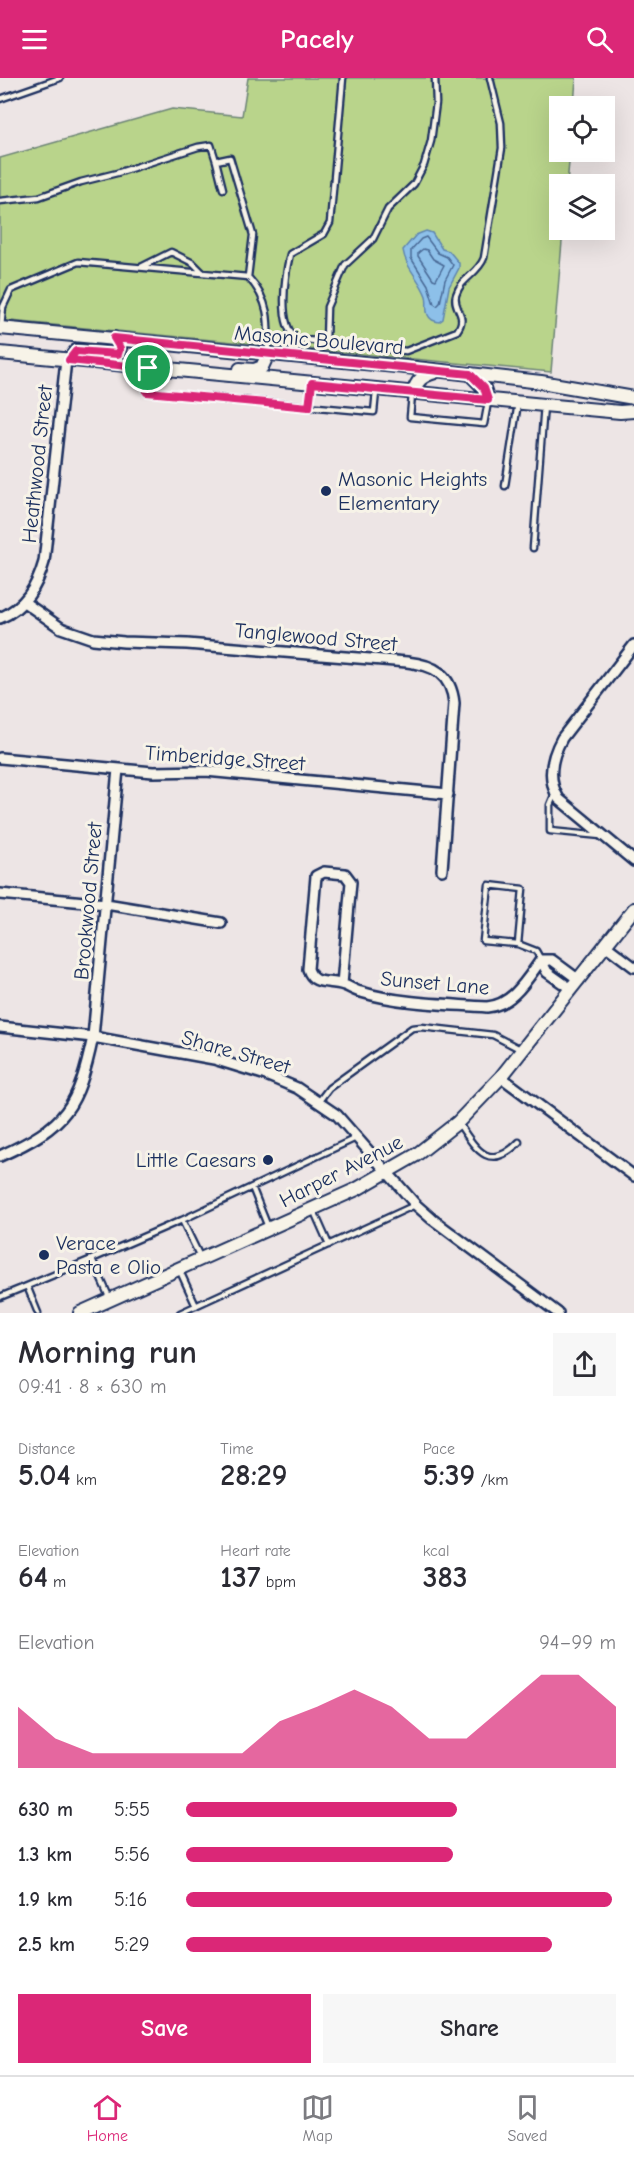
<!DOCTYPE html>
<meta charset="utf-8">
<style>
body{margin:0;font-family:"Comic Neue",sans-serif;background:#f7f7f7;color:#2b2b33;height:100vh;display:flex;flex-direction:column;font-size:22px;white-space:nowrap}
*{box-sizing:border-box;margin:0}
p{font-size:20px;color:#7c7c81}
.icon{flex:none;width:33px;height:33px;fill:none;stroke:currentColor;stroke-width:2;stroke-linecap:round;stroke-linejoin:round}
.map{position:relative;height:1235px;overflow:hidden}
.details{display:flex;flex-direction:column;background:#fff;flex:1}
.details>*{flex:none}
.fabs{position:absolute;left:549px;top:18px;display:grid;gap:12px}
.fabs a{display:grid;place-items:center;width:66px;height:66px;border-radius:0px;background:#fff;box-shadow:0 6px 24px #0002;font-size:30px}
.pin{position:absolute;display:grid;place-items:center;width:51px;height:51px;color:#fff;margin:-26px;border:3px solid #fff;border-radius:50%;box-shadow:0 2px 6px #0007}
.round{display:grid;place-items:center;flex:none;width:63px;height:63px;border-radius:0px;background:#f7f7f7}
.head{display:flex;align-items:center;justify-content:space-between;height:102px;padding:0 18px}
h1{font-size:33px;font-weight:700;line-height:45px}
.stats{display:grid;grid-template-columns:repeat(3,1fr);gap:9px;height:102px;padding:6px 18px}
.stats div{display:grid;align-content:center}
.stats b{font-size:30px;font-weight:700}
.stats small{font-size:16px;font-weight:400}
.stats p{font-size:16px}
.chart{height:168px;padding:12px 18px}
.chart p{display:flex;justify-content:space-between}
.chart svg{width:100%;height:108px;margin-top:6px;fill:#db2777;opacity:.7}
.button{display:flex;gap:12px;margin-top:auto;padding:12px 18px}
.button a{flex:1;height:69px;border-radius:0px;background:#db2777;color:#fff;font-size:24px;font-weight:700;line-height:69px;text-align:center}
.button a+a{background:#f7f7f7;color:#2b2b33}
ul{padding:0 18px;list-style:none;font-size:20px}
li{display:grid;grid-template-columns:96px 72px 1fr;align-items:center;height:45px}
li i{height:15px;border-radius:8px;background:#db2777}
header{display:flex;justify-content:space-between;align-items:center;height:78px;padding:0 18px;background:#db2777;color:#fff;font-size:27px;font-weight:700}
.menu{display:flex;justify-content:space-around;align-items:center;height:84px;border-top:2px solid #e1e1e2;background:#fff;font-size:16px;color:#7c7c81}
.menu a{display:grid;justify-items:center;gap:3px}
.menu .selected{color:#db2777}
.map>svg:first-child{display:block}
.green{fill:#b9d48b;stroke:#6a8274;stroke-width:1.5}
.water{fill:#8dc0e9;stroke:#5f86b1;stroke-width:1.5}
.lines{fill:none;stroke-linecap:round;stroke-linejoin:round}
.shore{stroke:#496996;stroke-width:1.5}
.service-casing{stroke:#1b2f5e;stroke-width:9}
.minor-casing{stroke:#1b2f5e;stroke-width:14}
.secondary-casing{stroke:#1b2f5e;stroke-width:16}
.service{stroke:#f7f3e8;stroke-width:4.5}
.minor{stroke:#f7f3e8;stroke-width:9}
.secondary{stroke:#f7f3e8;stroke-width:12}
.route-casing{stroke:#fff;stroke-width:12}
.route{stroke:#db2777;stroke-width:8}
.poi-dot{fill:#1b2f5e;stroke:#f7f3e8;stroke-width:2}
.labels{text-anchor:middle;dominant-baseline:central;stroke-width:6;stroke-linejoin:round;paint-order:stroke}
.street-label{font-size:21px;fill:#1b2f5e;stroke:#f7f3e8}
.poi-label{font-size:21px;fill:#1b2f5e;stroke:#f7f3e8;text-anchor:start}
</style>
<header><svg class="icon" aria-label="menu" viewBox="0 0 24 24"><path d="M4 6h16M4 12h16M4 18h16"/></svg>Pacely<svg class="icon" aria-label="search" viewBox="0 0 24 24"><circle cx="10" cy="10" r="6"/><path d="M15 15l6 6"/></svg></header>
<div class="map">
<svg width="634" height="1235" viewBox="0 0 634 1235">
<rect width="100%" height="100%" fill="#ede5e5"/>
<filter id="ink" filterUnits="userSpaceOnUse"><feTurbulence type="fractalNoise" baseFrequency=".0167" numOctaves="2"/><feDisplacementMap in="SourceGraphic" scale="12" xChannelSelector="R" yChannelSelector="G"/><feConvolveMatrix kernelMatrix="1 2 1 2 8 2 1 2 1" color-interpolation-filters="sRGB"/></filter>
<g filter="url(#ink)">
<path class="green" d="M248,0H576L574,28H560V74H570L567,106H560V152H563L551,294L0,242V80L172,31L242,38Z"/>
<path class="water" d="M426,153L432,155L442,171L449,173L459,185V190L449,209L443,241L439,244C434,243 430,242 428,237C425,231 428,225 426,218C420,201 406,191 403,172L416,157Z"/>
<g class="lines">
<path class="shore" d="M426,159L438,175L447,179L453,187L445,202L440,225L437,228L434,226L428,207L411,180V172L421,161Z
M423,171L427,172L433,181L444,187L436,202L433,201L418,178V175Z"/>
<g class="service-casing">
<path id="service" d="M343,0L330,145L324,156L290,176C285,197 277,248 297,261L406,273L457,253C469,237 452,231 456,217C461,200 478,196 484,180L502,70L501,45L490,0
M0,21L60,0
M216,83L223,111
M0,123L39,119L81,104L117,95L198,69L211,67L216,83L230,80L253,157L248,199
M141,189L171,174L193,185L203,195
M1,249L3,229L11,212L78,184L248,199C270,223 269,243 268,274
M326,263L327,229L345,187L373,161L388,131L414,106L424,87L431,63L436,25L435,0
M148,290L147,314L374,334L376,314
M412,317L410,339L484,346L488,324
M309,329L312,305
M505,408L518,325
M533,470L544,327
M555,715L550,727V753L601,758
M518,866L523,811L489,807L483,863L518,866L536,873L541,882
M319,1023L329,1010L412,950L422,949L493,957L520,971
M459,1046C477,1073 490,1094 519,1064
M252,1109L268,1149
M313,1131L329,1167
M182,1142L356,1060
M92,1181L182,1142L201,1181
M179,1191L196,1228
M27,1208L92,1181L110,1221
M0,1219L27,1208L38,1235
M180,1235L415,1127"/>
</g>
<g class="minor-casing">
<path id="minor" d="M24,524L61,550L93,561L124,564L187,566L407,584C434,587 451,596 454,625L442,792
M0,540C25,529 37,509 44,484L66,282
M634,567L562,660C551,680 547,702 559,721L634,783
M0,680L153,694L206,693L448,716
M0,816L106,826L221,845
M605,867L634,889
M342,906L351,804L345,796L324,794L316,798L308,891C314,909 329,901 344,907C350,909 355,913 361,914C401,926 446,926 487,929C513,927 527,901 541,882
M571,911L547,894L541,882H552L579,902
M0,949L93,959L214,981L266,997L297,1010L337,1037L416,1127L432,1141L558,1235
M501,999L634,1098
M0,1078C67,1048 78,1029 93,959L118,691"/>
</g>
<g class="secondary-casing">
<path id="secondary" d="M0,250L416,290L541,304L634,320
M0,275L544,327L620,334L634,333
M69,282L76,273L118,276L120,270L114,260
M240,291L254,292L262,289L268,276
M470,296L484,310L488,322
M413,315C417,302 422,298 435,294
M80,1235L357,1111L416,1077L458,1044L501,999L634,831"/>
</g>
<use href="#service" class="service"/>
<use href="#minor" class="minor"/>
<use href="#secondary" class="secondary"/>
</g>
</g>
<g class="lines" filter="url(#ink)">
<g class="route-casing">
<path id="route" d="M114,260L470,296L484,310L488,322L312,305L309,329L147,314L148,290L69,282L76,273L118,276L120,270Z"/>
</g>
<use href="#route" class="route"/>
</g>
<g class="poi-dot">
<circle cx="326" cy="413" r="6"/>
<circle cx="268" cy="1082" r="6"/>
<circle cx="44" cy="1177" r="6"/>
</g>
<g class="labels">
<g class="street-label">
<text transform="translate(319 262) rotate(5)">Masonic Boulevard</text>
<text transform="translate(37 386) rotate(-84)">Heathwood Street</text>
<text transform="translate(316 559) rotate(5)">Tanglewood Street</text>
<text transform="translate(225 680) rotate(4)">Timberidge Street</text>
<text transform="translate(88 823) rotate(-85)">Brookwood Street</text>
<text transform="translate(435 905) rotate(5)">Sunset Lane</text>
<text transform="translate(236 974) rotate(16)">Share Street</text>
<text transform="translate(341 1093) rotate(-27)">Harper Avenue</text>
</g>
<g class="poi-label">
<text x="338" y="401">Masonic Heights<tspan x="338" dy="24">Elementary</tspan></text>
<text x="256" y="1082" text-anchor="end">Little Caesars</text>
<text x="56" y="1165">Verace<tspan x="56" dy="24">Pasta e Olio</tspan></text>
</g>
</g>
</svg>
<div class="fabs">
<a><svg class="icon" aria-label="locate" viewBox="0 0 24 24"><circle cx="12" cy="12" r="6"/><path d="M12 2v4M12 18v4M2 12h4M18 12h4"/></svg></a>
<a><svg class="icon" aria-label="layers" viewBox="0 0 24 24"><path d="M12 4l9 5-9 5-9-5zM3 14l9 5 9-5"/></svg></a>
</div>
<div class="pin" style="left:148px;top:290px;background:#1e9e55"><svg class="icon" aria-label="arrive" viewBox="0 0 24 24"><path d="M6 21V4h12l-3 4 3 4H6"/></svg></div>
</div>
<section class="details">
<div class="head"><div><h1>Morning run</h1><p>09:41 · 8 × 630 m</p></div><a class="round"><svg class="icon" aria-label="share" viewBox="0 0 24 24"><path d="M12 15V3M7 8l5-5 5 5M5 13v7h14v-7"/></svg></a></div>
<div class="stats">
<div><p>Distance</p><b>5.04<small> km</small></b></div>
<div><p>Time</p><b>28:29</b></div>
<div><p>Pace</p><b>5:39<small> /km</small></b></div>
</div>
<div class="stats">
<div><p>Elevation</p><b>64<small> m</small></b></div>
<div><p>Heart rate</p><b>137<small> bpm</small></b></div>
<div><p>kcal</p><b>383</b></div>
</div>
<div class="chart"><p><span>Elevation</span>94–99 m</p>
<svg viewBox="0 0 160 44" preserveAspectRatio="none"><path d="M0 44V19L10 32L20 38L30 38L40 38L50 38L60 38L70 25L80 19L90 12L100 19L110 32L120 32L130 19L140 6L150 6L160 19V44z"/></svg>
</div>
<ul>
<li><b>630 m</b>5:55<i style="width:63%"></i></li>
<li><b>1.3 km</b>5:56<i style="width:62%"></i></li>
<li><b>1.9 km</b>5:16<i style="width:99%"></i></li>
<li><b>2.5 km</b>5:29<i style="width:85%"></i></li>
</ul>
<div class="button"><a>Save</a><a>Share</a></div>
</section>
<nav class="menu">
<a class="selected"><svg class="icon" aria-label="home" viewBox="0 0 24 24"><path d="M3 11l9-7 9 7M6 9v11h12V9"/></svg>Home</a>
<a><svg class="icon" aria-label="map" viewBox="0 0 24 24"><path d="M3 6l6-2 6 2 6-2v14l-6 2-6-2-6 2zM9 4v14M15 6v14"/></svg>Map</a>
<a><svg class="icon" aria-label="saved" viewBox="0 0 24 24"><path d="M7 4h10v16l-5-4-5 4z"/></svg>Saved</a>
</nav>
